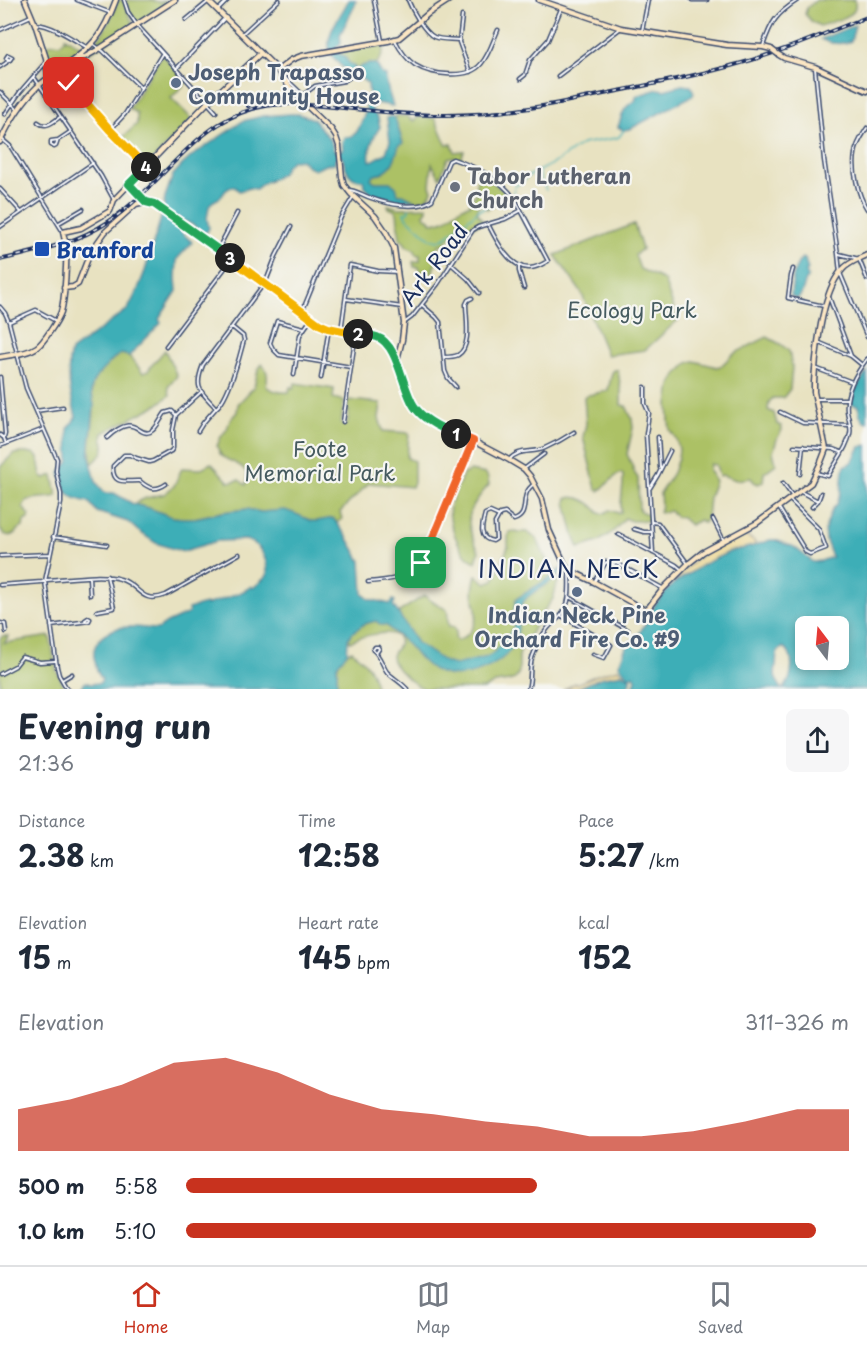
<!DOCTYPE html>
<meta charset="utf-8">
<style>
body{margin:0;font-family:"Playpen Sans",sans-serif;background:#f6f6f7;color:#1f2937;height:100vh;display:flex;flex-direction:column;font-size:22px;white-space:nowrap}
*{box-sizing:border-box;margin:0}
p{font-size:20px;color:#747a83}
.icon{flex:none;width:33px;height:33px;fill:none;stroke:currentColor;stroke-width:2;stroke-linecap:round;stroke-linejoin:round}
.map{position:relative;height:689px;overflow:hidden}
.side{display:flex;flex-direction:column;background:#fff;flex:1}
.side>*{flex:none}
.needle{width:39px;rotate:344deg}
.tools{position:absolute;left:795px;top:616px;display:grid;gap:12px}
.tools a{display:grid;place-items:center;width:54px;height:54px;border-radius:9px;background:#fff;box-shadow:0 3px 9px #0003;font-size:30px}
.pin{position:absolute;display:grid;place-items:center;width:51px;height:51px;color:#fff;margin:-26px;border-radius:12px;box-shadow:0 3px 9px #0006}
.km{position:absolute;width:30px;height:30px;margin:-15px;border-radius:50%;background:#222;color:#fff;font-size:16px;line-height:30px;text-align:center}
.round{display:grid;place-items:center;flex:none;width:63px;height:63px;border-radius:9px;background:#f6f6f7}
.head{display:flex;align-items:center;justify-content:space-between;height:102px;padding:0 18px}
h1{font-size:33px;font-weight:700;line-height:45px}
.figures{display:grid;grid-template-columns:repeat(3,1fr);gap:9px;height:102px;padding:6px 18px}
.figures div{display:grid;align-content:center}
.figures b{font-size:30px;font-weight:700}
.figures small{font-size:16px;font-weight:400}
.figures p{font-size:16px}
.chart{height:168px;padding:12px 18px}
.chart p{display:flex;justify-content:space-between}
.chart svg{width:100%;height:108px;margin-top:6px;fill:#c8321e;opacity:.7}
ul{padding:0 18px;list-style:none;font-size:20px}
li{display:grid;grid-template-columns:96px 72px 1fr;align-items:center;height:45px}
li i{height:15px;border-radius:8px;background:#c8321e}
.menu{display:flex;justify-content:space-around;align-items:center;height:84px;border-top:2px solid #e0e1e3;background:#fff;font-size:16px;color:#747a83}
.menu a{display:grid;justify-items:center;gap:3px}
.menu .active{color:#c8321e}
.map>svg:first-child{display:block}
.green{fill:#acc165;stroke:#647862;stroke-width:1.5}
.sand{fill:#eeda9e;stroke:#84847e;stroke-width:1.5}
.water{fill:#3daeb7;stroke:#2c6e8a;stroke-width:1.5;fill-rule:evenodd}
.lines{fill:none;stroke-linecap:round;stroke-linejoin:round}
.stream{stroke:#3daeb7;stroke-width:1.5}
.street-casing{stroke:#3a4a6d;stroke-width:5}
.secondary-casing{stroke:#3a4a6d;stroke-width:7}
.street{stroke:#fff;stroke-width:2}
.secondary{stroke:#fbe6c3;stroke-width:4}
.rail-casing{stroke:#1b2f5e;stroke-width:4}
.rail{stroke:#f6f6f2;stroke-width:1.5;stroke-dasharray:4.5;stroke-linecap:butt}
.secondary-bridge-casing{stroke:#3a4a6d;stroke-width:7;stroke-linecap:butt}
.secondary-bridge{stroke:#fbe6c3;stroke-width:4}
.split-1-casing{stroke:#fff;stroke-width:12}
.split-2-casing{stroke:#fff;stroke-width:12}
.split-3-casing{stroke:#fff;stroke-width:12}
.split-4-casing{stroke:#fff;stroke-width:12}
.split-5-casing{stroke:#fff;stroke-width:12}
.split-1{stroke:#f0652b;stroke-width:8}
.split-2{stroke:#22a559;stroke-width:8}
.split-3{stroke:#f5b400;stroke-width:8}
.split-4{stroke:#22a559;stroke-width:8}
.split-5{stroke:#f5b400;stroke-width:8}
.service-dot{fill:#5c6f8a;stroke:#f6f6f2;stroke-width:2}
.worship-dot{fill:#6b7280;stroke:#f6f6f2;stroke-width:2}
.transit-dot{fill:#1a4fb4;stroke:#f6f6f2;stroke-width:2}
.labels{text-anchor:middle;dominant-baseline:central;stroke-width:4.5;stroke-linejoin:round;paint-order:stroke}
.service-label{font-size:21px;font-weight:bold;fill:#4e5e75;stroke:#f6f6f2;text-anchor:start}
.worship-label{font-size:21px;font-weight:bold;fill:#5b616d;stroke:#f6f6f2;text-anchor:start}
.transit-label{font-size:21px;font-weight:bold;fill:#164399;stroke:#f6f6f2;text-anchor:start}
.street-label{font-size:21px;fill:#1b2f5e;stroke:#f6f6f2}
.park-label{font-size:21px;fill:#465b60;stroke:#f6f6f2}
.quarter-label{font-size:24px;letter-spacing:1.5px;fill:#1b2f5e;stroke:#f6f6f2}
</style>
<div class="map">
<svg width="867" height="689" viewBox="0 0 867 689">
<rect width="100%" height="100%" fill="#f6f6f2"/>
<filter id="ink" filterUnits="userSpaceOnUse"><feTurbulence type="fractalNoise" baseFrequency=".0167" numOctaves="2"/><feDisplacementMap in="SourceGraphic" scale="12" xChannelSelector="R" yChannelSelector="G"/><feConvolveMatrix kernelMatrix="1 2 1 2 8 2 1 2 1" color-interpolation-filters="sRGB"/></filter>
<filter id="wash" filterUnits="userSpaceOnUse"><feTurbulence type="fractalNoise" baseFrequency=".008" numOctaves="4" result="noise"/><feDisplacementMap in="SourceGraphic" scale="24" xChannelSelector="R" yChannelSelector="G"/><feGaussianBlur stdDeviation="1.35" result="paint"/><feColorMatrix in="noise" values="0 0 0 0 0 0 0 0 0 0 0 0 0 0 0 0 0 1.4 0 .05"/><feComposite in="paint" operator="in"/></filter>
<g filter="url(#wash)">
<rect width="100%" height="100%" fill="#e8e2c1"/>
<path class="green" d="M118,0H124L127,11L134,25L99,47L83,55C101,40 110,22 118,0Z
M126,0H151L159,2L165,1L170,2L138,23L129,12Z
M816,0H855C855,4 856,7 854,11C849,18 828,23 820,26L812,22L805,14L807,8Z
M65,37L85,49L67,63L62,59H49L44,45L55,43L60,44L65,39Z
M383,45C384,53 382,58 376,64C370,63 361,65 357,70L348,62L344,56L337,54V52Z
M162,54L187,82L171,98L192,119L146,167L120,140L137,124V113L129,109Z
M396,116H408L410,119L414,121L418,117L435,118L446,144H452L455,152L464,151L461,159L453,157L448,158L440,178L432,164L430,186L432,190L430,195L424,200L415,201L398,194L390,182H375L371,179L372,176C392,171 394,163 399,145L403,143L395,118Z
M479,173L483,174L507,194C504,204 494,203 487,209L483,202L479,203C476,210 478,217 485,222L474,226L467,230L463,229L457,232L454,237L447,240L446,244L439,245C437,251 438,252 438,257C437,264 432,266 433,273L423,275L422,271H420L419,267H414L413,262L420,261V255H416L415,250L406,246L405,243L400,239C400,234 399,232 398,227C397,221 399,217 396,211L389,208L388,205L398,208L427,207V210L424,214L425,217L429,218L432,223C453,222 452,208 469,205L476,193V183Z
M634,224L642,249L635,255L640,269L664,280L678,320L645,350L607,355L581,292L555,255Z
M767,337L780,344L789,351L792,367L790,389L783,398H773L769,402L768,410L774,413L777,424L781,426L782,430L777,439L773,452L776,464L764,473L763,482L758,484L754,482L751,478L736,480L722,475L719,476L716,465L710,464L709,470L715,481L709,497L707,518L704,523H702L701,520H700L690,525L681,517H676L670,511L660,513L659,512L661,506L660,493L673,473L678,458L679,449L676,439L670,430L669,421L668,404L671,385L676,375L688,363L694,361L717,367L721,366L733,354Z
M165,350L177,376L168,387L170,395L157,405L103,433L102,438C108,450 101,456 92,464C87,447 94,427 94,408C94,398 89,389 94,380C99,370 111,359 121,354L129,356L143,373L148,371L152,365Z
M262,364C268,370 268,379 266,386C271,391 282,393 289,392L290,387L294,388L295,383L334,389L333,398L344,401L341,424L347,425L349,411L347,410L348,400L381,403L379,418L383,431L409,433L407,458L414,461V482L412,487L369,483L340,512L342,519L336,523L334,519L316,525L280,511L261,512L246,509L223,512L189,519L172,517L149,508L133,504L146,498L164,494L174,486L182,468L200,469L211,463L229,482L239,480L246,485C253,464 230,464 221,455C219,452 218,449 217,446L221,437L227,429L230,420L237,412L238,404L254,387L258,370Z
M614,370H618L621,391V405L626,406L632,419L633,428L627,454L633,468V471L638,478L639,508L640,511L649,515V521H631L625,518L614,531L598,542L579,548L574,536L566,502L567,498C579,495 592,503 599,513L603,514L610,510L618,513L621,512C620,499 624,487 623,475L621,473L617,475L599,491L596,489L583,437L586,424L584,397C590,393 600,394 608,390L612,373Z
M23,453H34L38,458L41,476L45,478L53,475L57,496C46,499 38,496 26,501L23,507L27,513L30,515L28,519L24,521L23,527L17,530L15,534L10,536L4,534L0,529V467L13,454Z
M470,471L486,474L488,478L489,485C467,509 462,521 479,551L476,562C459,556 447,521 450,505C453,495 459,484 463,474Z
M515,531L519,532H527L537,539L546,559L559,577L553,599L538,619L532,632L522,645L519,656V672L515,679L509,681L495,683L484,689H425C416,686 391,667 392,656C393,650 402,645 399,639C394,627 358,637 350,642L348,639C354,628 364,622 376,621L381,624L425,595L430,600L447,610C449,616 446,620 449,626L454,627L456,632L455,638L457,641C470,636 478,623 476,609C476,606 474,603 474,599C472,591 474,582 476,575L486,583L494,580L508,547V536L510,532Z
M3,636H9L4,643L50,636L56,669L65,689H0V638Z
M352,651C366,662 374,671 376,689H337C337,673 334,657 352,651Z"/>
<path class="sand" d="M743,534L754,541L756,545L688,574L673,584L683,571L707,551Z
M618,669L627,676L622,674L604,677L576,689H565L575,683L576,684L597,675Z"/>
<path class="water" d="M348,0H356L355,5L340,35L341,43L336,47L337,53L344,56L348,62L355,67L354,69L357,70C361,65 370,63 376,64L382,74L386,76C386,87 390,95 393,106L376,103L373,105L371,109L378,118L380,127C373,136 368,150 370,161L374,160L386,153L390,141L387,118L391,116L395,118L403,144L399,145C394,163 392,171 372,176L371,179L375,182H390L396,187L398,194H403L413,199L403,201L372,194L364,185L363,180C348,181 346,168 342,157L335,159V163L325,165L315,170L306,165L302,160C297,159 292,160 288,164C285,166 284,170 282,173C274,180 262,182 256,189L249,188L239,191L235,187H231L226,190L221,197L212,202L209,206L207,219L209,228L207,232L204,233L193,225L174,216L172,221L174,225L192,242L190,245L177,259L176,278L177,291L159,319L161,323L129,356L121,354L114,358L97,376L93,382L91,390L94,405L89,454L96,482L105,493H114L133,504L149,508L172,517L183,518H195L223,512L247,509L261,512L285,510L296,514L312,521H317L333,518L347,537L361,561L363,594L369,599L390,604L393,600L395,601L393,605L417,643L445,662L455,665L487,657L492,654L504,642L514,627V610L516,599L551,577L564,566C556,585 534,587 523,602C515,614 521,629 515,642C504,666 465,682 440,673C425,667 414,651 403,640C397,634 391,631 386,625H381L376,621L364,624L351,634L348,639L347,653L337,665V689H79L86,682L90,684L100,683L102,679C96,673 96,665 94,657C93,651 95,645 99,640C117,621 136,628 158,629L167,623L189,613L188,609L205,604L206,605C217,601 245,593 251,586L253,588L267,576C268,560 262,545 246,540L217,541L184,551L174,549L156,543L138,531L128,522L97,512L89,502C67,498 65,493 60,473L69,461L68,429L76,417C71,396 65,372 71,351L128,309L138,289L145,271L163,211L165,197L173,175L182,165L193,155L243,121L263,116L289,114H298L314,119C322,132 331,136 334,151L343,150L342,141L345,137C361,137 359,122 366,112V99L369,96L368,84L353,72L352,75C327,56 321,45 339,17C342,11 346,7 348,0Z
M855,25L851,41C842,45 830,44 821,39Z
M682,85L691,86L694,93L692,96L630,129L623,130L618,127C622,117 623,106 634,102L636,99V96L658,89L664,90Z
M802,258L805,259L808,270L806,272L808,277C802,283 806,292 797,299L791,296C792,283 793,267 802,258Z
M867,371V422H864L860,416L858,406L851,404L855,390Z
M867,445V689H783C793,679 796,655 783,647C775,654 777,655 776,665C774,681 775,677 782,689H633L636,679L634,675L630,677L621,668L619,665L626,647L638,635L651,616L654,606L663,595L673,584L704,564L729,552L753,546L770,540H775L794,547L813,562L821,561L832,557L826,541L825,529L832,510L837,504L841,492L843,470L845,466L852,462L860,447ZM806,627H838V660H806Z
M622,674L627,676L630,679V682L626,689H576L600,678Z"/>
<g class="lines">
<path class="stream" d="M538,173L546,190
M515,186L523,181L527,177L556,162L582,144L616,138L619,137L624,130
M513,194L514,189
M409,208L408,212H404L406,217L431,239L438,241L446,237L479,210L507,196"/>
</g>
</g>
<g filter="url(#ink)">
<g class="lines">
<g class="street-casing">
<path id="street" d="M77,0L111,13
M124,0L128,12L137,25L216,112
M374,0L382,41
M408,0C412,10 424,32 434,37C441,40 451,39 459,40
M692,0H707
M218,10L228,0
M462,16L459,42L470,72
M186,20L209,1
M35,24C50,24 73,39 86,47
M0,30L31,16
M642,31L648,0
M242,34L279,0
M395,40C400,50 405,58 415,65C431,75 468,80 481,64C489,55 493,41 498,30
M93,44L103,51L141,88
M763,46C771,22 776,14 798,0
M8,55L12,57L10,60L6,58Z
M0,67L6,63L8,60
M815,68L824,160L838,254L840,273L867,337
M176,69L225,18
M59,72L110,130L146,167
M283,76L303,95L315,86L344,81L352,76
M558,76L621,28
M34,77L101,176L114,200
M520,79L525,75L530,60L548,40L561,9
M0,92L18,110
M5,114L20,92L46,62
M38,122C46,129 53,122 60,117
M867,128C862,136 856,144 855,154C852,170 858,195 867,209
M110,130L125,114L162,54
M3,140L10,146L63,232
M58,140L51,141V145L54,147L56,146L58,140L70,132
M129,184L146,202
M0,189L21,212
M348,190C356,190 362,195 371,198C387,204 417,211 432,200L449,161L453,159C476,167 500,178 515,199L548,261C543,264 537,268 530,268C510,269 496,240 488,224
M59,223L83,209
M0,227L93,163
M218,249L237,213
M839,254L859,259L867,279
M450,263L468,279L479,293
M519,266V271L524,288
M793,269L791,276L788,298L824,306
M265,284L276,256L291,227
M829,297L851,356
M346,299L402,307
M422,305L436,317L440,322L445,371L448,378L456,387
M0,307L5,313L9,322L26,388L57,459L56,471L61,494V503L45,581L57,667L59,675L67,689
M302,312L341,217L353,197
M9,322L36,310L56,321
M404,323L412,317L438,284L473,230L478,227L505,219L520,211
M304,328L277,321L270,343L273,349L279,355L351,367
M341,331L350,265L378,271L398,272
M820,343L851,356L862,365
M166,346L232,259
M444,357C449,357 454,357 458,355C472,347 466,317 466,304L468,300L472,298
M815,368L852,382
M294,375L300,335L311,319
M0,377L5,434L4,438
M321,378L329,328
M645,387V404L649,413L646,434L653,553
M817,399H847
M216,408C228,399 240,356 244,340L243,336L232,327
M36,411L63,407
M780,412L803,423L849,425
M343,422L356,333
M198,431L203,423L216,408C202,392 193,390 203,365L263,285
M0,435L4,438L6,444
M658,437L660,468
M107,438C136,411 137,437 150,432C157,429 161,418 165,413L172,411L176,415
M0,446L44,429
M794,446L833,449L841,452
M509,460C519,448 532,454 545,448C554,444 565,438 574,432
M524,469L544,454
M816,473L828,476C835,463 847,449 850,434C852,426 848,419 847,411C845,392 856,373 867,359
M800,474L803,446
M783,483L793,497
M166,484C156,491 149,489 140,481C127,480 112,487 113,466L124,455H130L136,458L149,462L153,461L171,451L173,448V430L176,415L201,392
M650,488L658,475L670,451
M801,492L818,501
M812,507L818,501L821,493
M779,508L806,552L810,554L826,548L819,529L790,500
M499,516L490,512L485,514C482,525 478,539 493,541L496,539L495,523L500,514L505,513L514,520C532,514 517,496 534,484
M713,519L724,541
M652,522L658,523L688,564
M634,529L644,532H652
M618,534L676,565L682,570
M53,537L107,545
M0,556L50,554
M89,577L90,595
M368,582C381,581 405,579 415,570C420,566 423,560 427,554L473,441
M594,582L606,562L612,565L616,563L662,588
M0,585L42,582L47,580C67,579 102,573 120,579C140,585 140,605 166,595L239,554
M569,597L628,630
M97,611L114,608L107,576
M562,616L611,645
M0,623L5,624L6,632
M51,626L89,621L90,619L88,618L85,620
M602,640L606,645H611
M377,652L379,649L378,647H375L373,650C380,655 382,665 387,672C393,678 401,682 407,689
M593,654L604,658L611,645
M0,674L15,666L22,657L40,662L55,661
M62,680L72,674
M528,689C532,677 528,664 534,653C537,644 542,635 548,628C554,621 563,617 566,607C571,596 569,582 569,570"/>
</g>
<g class="secondary-casing">
<path id="secondary" d="M25,0L35,24L46,58L48,78
M207,0L274,66L288,85L304,102
M539,0L621,28L727,45L763,47L771,49
M779,55L784,58L815,67L867,91
M78,58L85,57L99,49L175,0
M278,70L291,60L301,56L388,41L399,38L429,13L449,0
M307,106L331,129L336,137L339,146L342,177L344,185L351,194L375,216L386,232L394,248L404,323L402,340L397,360L409,398L420,413L436,425L445,430L473,441L509,460L524,469L530,476L542,499L549,530L566,567L569,570L594,582L643,609H646L649,607L663,589L688,564L703,552L757,523L811,483L821,462L826,449L814,392V382C816,353 822,290 843,269C849,262 859,259 867,255
M0,142C9,123 21,103 36,88C44,80 54,75 62,68C93,47 103,35 116,0
M65,241L63,232L81,228L110,211L114,200L207,103L261,53
M64,288L73,287L78,284L90,253L105,232L136,204L144,202H150L211,244L319,324C335,333 372,331 383,340C389,345 392,353 397,360
M0,357C11,355 27,354 37,347C44,342 58,320 61,312C65,299 67,259 66,245"/>
</g>
<use href="#street" class="street"/>
<use href="#secondary" class="secondary"/>
<g class="rail-casing">
<path id="rail" d="M248,106L267,93
M0,260C37,251 75,244 108,222C172,179 203,102 292,104C343,106 395,116 447,115C504,115 562,103 618,91C657,83 696,76 734,65C780,53 823,34 867,17"/>
</g>
<use href="#rail" class="rail"/>
<g class="secondary-bridge-casing">
<path id="secondary-bridge" d="M771,49L779,55
M65,241L66,245"/>
</g>
<use href="#secondary-bridge" class="secondary-bridge"/>
</g>
</g>
<g class="lines" filter="url(#ink)">
<g class="split-1-casing">
<path id="split-1" d="M421,563L426,554L473,441L456,434"/>
</g>
<g class="split-2-casing">
<path id="split-2" d="M358,334C364,334 371,335 377,337C398,344 402,388 414,406C423,420 440,428 456,434"/>
</g>
<g class="split-3-casing">
<path id="split-3" d="M230,258L319,324L328,328L358,334"/>
</g>
<g class="split-4-casing">
<path id="split-4" d="M146,167L129,184L146,202L154,204L230,258"/>
</g>
<g class="split-5-casing">
<path id="split-5" d="M69,83L110,130L146,167"/>
</g>
<use href="#split-1" class="split-1"/>
<use href="#split-2" class="split-2"/>
<use href="#split-3" class="split-3"/>
<use href="#split-4" class="split-4"/>
<use href="#split-5" class="split-5"/>
</g>
<g class="service-dot">
<circle cx="176" cy="83" r="6"/>
<circle cx="577" cy="592" r="6"/>
</g>
<circle class="worship-dot" cx="455" cy="187" r="6"/>
<rect class="transit-dot" x="34" y="241" width="16" height="16" rx="3"/>
<g class="labels">
<g class="service-label">
<text x="188" y="71">Joseph Trapasso<tspan x="188" dy="24">Community House</tspan></text>
<text x="577" y="614" text-anchor="middle">Indian Neck Pine<tspan x="577" dy="24">Orchard Fire Co. #9</tspan></text>
</g>
<g class="worship-label">
<text x="467" y="175">Tabor Lutheran<tspan x="467" dy="24">Church</tspan></text>
</g>
<g class="transit-label">
<text x="56" y="249">Branford</text>
</g>
<g class="street-label">
<text transform="translate(433 264) rotate(-53)">Ark Road</text>
</g>
<g class="park-label">
<text x="632" y="309">Ecology Park</text>
<text x="320" y="448">Foote<tspan x="320" dy="24">Memorial Park</tspan></text>
</g>
<g class="quarter-label">
<text x="569" y="568">INDIAN NECK</text>
</g>
</g>
</svg>
<div class="tools">
<a><svg class="needle" viewBox="-14 -14 28 28"><path d="M0-13l5 13h-10z" fill="#e53935"/><path d="M0 13l5-13h-10z" fill="#747a83"/></svg></a>
</div>
<div class="pin" style="left:421px;top:563px;background:#1e9e55"><svg class="icon" aria-label="arrive" viewBox="0 0 24 24"><path d="M6 21V4h12l-3 4 3 4H6"/></svg></div>
<div class="pin" style="left:69px;top:83px;background:#d93025"><svg class="icon" aria-label="check" viewBox="0 0 24 24"><path d="M5 12l5 5 9-10"/></svg></div>
<b class="km" style="left:456px;top:434px">1</b>
<b class="km" style="left:358px;top:334px">2</b>
<b class="km" style="left:230px;top:258px">3</b>
<b class="km" style="left:146px;top:167px">4</b>
</div>
<section class="side">
<div class="head"><div><h1>Evening run</h1><p>21:36</p></div><a class="round"><svg class="icon" aria-label="share" viewBox="0 0 24 24"><path d="M12 15V3M7 8l5-5 5 5M5 13v7h14v-7"/></svg></a></div>
<div class="figures">
<div><p>Distance</p><b>2.38<small> km</small></b></div>
<div><p>Time</p><b>12:58</b></div>
<div><p>Pace</p><b>5:27<small> /km</small></b></div>
</div>
<div class="figures">
<div><p>Elevation</p><b>15<small> m</small></b></div>
<div><p>Heart rate</p><b>145<small> bpm</small></b></div>
<div><p>kcal</p><b>152</b></div>
</div>
<div class="chart"><p><span>Elevation</span>311–326 m</p>
<svg viewBox="0 0 160 44" preserveAspectRatio="none"><path d="M0 44V27L10 23L20 17L30 8L40 6L50 12L60 21L70 27L80 29L90 32L100 34L110 38L120 38L130 36L140 32L150 27L160 27V44z"/></svg>
</div>
<ul>
<li><b>500 m</b>5:58<i style="width:53%"></i></li>
<li><b>1.0 km</b>5:10<i style="width:95%"></i></li>
</ul>
</section>
<nav class="menu">
<a class="active"><svg class="icon" aria-label="home" viewBox="0 0 24 24"><path d="M3 11l9-7 9 7M6 9v11h12V9"/></svg>Home</a>
<a><svg class="icon" aria-label="map" viewBox="0 0 24 24"><path d="M3 6l6-2 6 2 6-2v14l-6 2-6-2-6 2zM9 4v14M15 6v14"/></svg>Map</a>
<a><svg class="icon" aria-label="saved" viewBox="0 0 24 24"><path d="M7 4h10v16l-5-4-5 4z"/></svg>Saved</a>
</nav>
